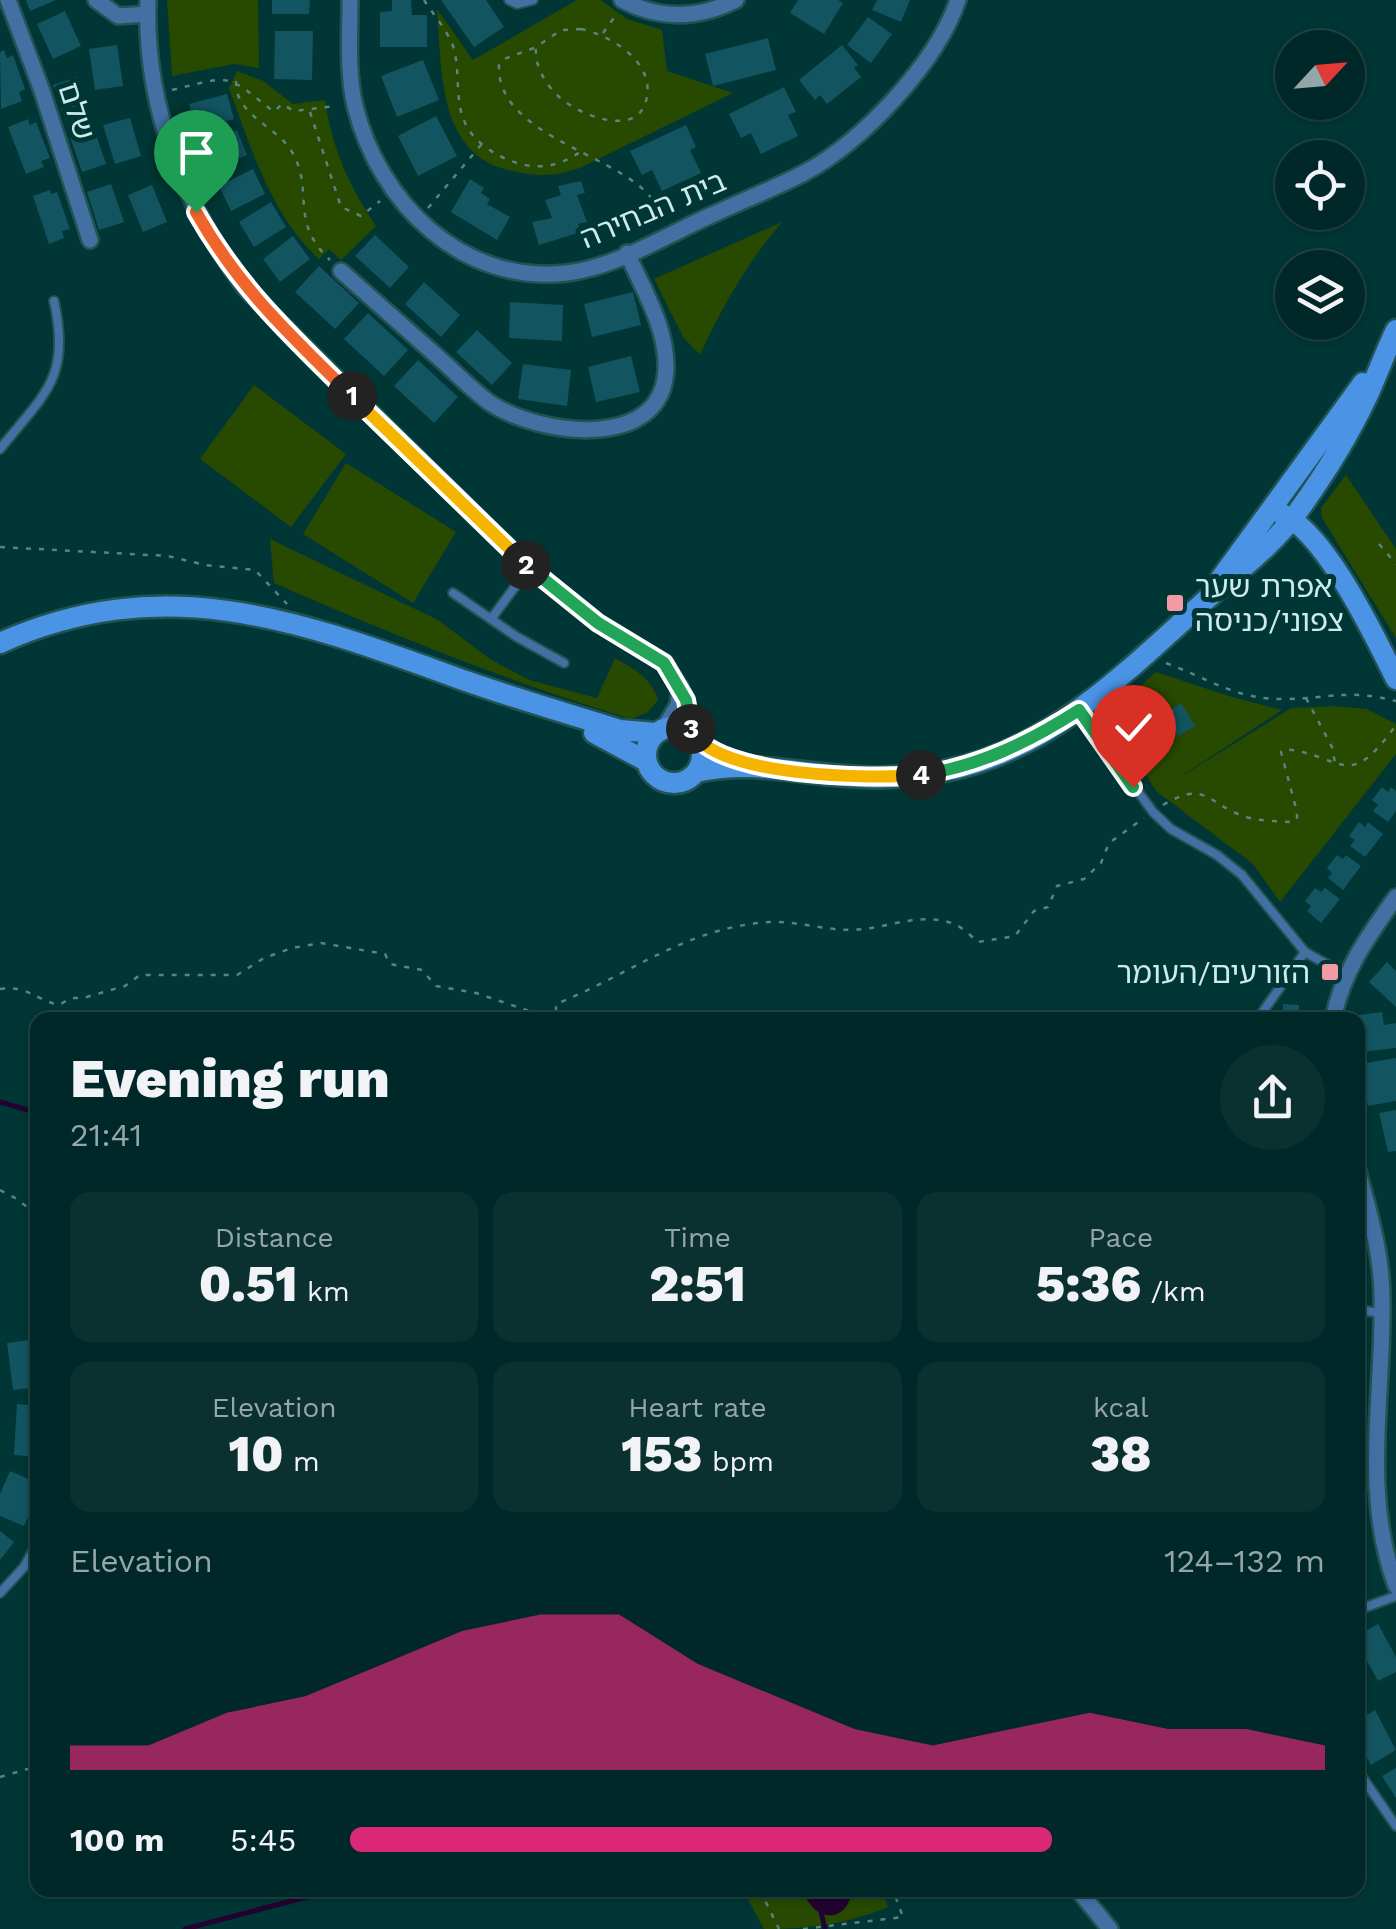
<!DOCTYPE html>
<meta charset="utf-8">
<style>
body{margin:0;font-family:"Work Sans","Noto Sans Hebrew",sans-serif;background:#0a3030;color:#f1f3f6;height:100vh;display:flex;flex-direction:column;font-size:38px;white-space:nowrap}
*{box-sizing:border-box;margin:0}
p{font-size:32px;color:#95a6a8}
.icon{flex:none;width:55px;height:55px;fill:none;stroke:currentColor;stroke-width:2;stroke-linecap:round;stroke-linejoin:round}
.map{position:relative;flex:1;overflow:hidden}
.side{position:absolute;left:30px;top:1012px;width:1335px;height:885px;display:flex;flex-direction:column;background:#002828;border-radius:20px;box-shadow:0 2px 8px #0004,0 0 0 2px #224445}
.side>*{flex:none}
.needle{width:65px;rotate:64deg}
.tools{position:absolute;left:1275px;top:30px;display:grid;gap:20px}
.tools a{display:grid;place-items:center;width:90px;height:90px;border-radius:50%;background:#002828;box-shadow:0 2px 8px #0004,0 0 0 2px #224445;font-size:50px}
.pin{position:absolute;display:grid;place-items:center;width:85px;height:85px;color:#fff;margin:-102px -42px;border-radius:50% 50% 50% 0;rotate:-45deg;box-shadow:0 0 10px #0007}
.pin .icon{rotate:45deg}
.km{position:absolute;width:50px;height:50px;margin:-25px;border-radius:50%;background:#222;color:#fff;font-size:28px;line-height:50px;text-align:center}
.round{display:grid;place-items:center;flex:none;width:105px;height:105px;border-radius:52px;background:#0a3030}
.summary{display:flex;align-items:center;justify-content:space-between;height:170px;padding:0 40px}
h1{font-size:55px;font-weight:800;line-height:75px}
.metrics{display:grid;grid-template-columns:repeat(3,1fr);gap:15px;height:170px;padding:10px 40px}
.metrics div{display:grid;align-content:center;border-radius:20px;background:#0a3030;text-align:center}
.metrics b{font-size:50px;font-weight:800}
.metrics small{font-size:28px;font-weight:400}
.metrics p{font-size:28px}
.chart{height:280px;padding:20px 40px}
.chart p{display:flex;justify-content:space-between}
.chart svg{width:100%;height:180px;margin-top:10px;fill:#db2777;opacity:.7}
ul{padding:0 40px;list-style:none;font-size:32px}
li{display:grid;grid-template-columns:160px 120px 1fr;align-items:center;height:75px}
li i{height:25px;border-radius:12px;background:#db2777}
.map>svg:first-child{display:block}
.green{fill:#274900}
.water{fill:#220230}
.lines{fill:none;stroke-linecap:round;stroke-linejoin:round}
.stream{stroke:#220230;stroke-width:5}
.building{fill:#125561}
.lane-casing{stroke:#215352;stroke-width:12}
.street-casing{stroke:#215352;stroke-width:20}
.secondary-casing{stroke:#215352;stroke-width:25}
.path{stroke:#588483;stroke-width:2.5;stroke-dasharray:5 8;stroke-linecap:butt}
.lane{stroke:#4370a3;stroke-width:8}
.street{stroke:#4370a3;stroke-width:15}
.secondary{stroke:#4a93e5;stroke-width:20}
.split-1-casing{stroke:#fff;stroke-width:20}
.split-2-casing{stroke:#fff;stroke-width:20}
.split-3-casing{stroke:#fff;stroke-width:20}
.split-4-casing{stroke:#fff;stroke-width:20}
.split-5-casing{stroke:#fff;stroke-width:20}
.split-1{stroke:#f0652b;stroke-width:12}
.split-2{stroke:#f5b400;stroke-width:12}
.split-3{stroke:#22a559;stroke-width:12}
.split-4{stroke:#f5b400;stroke-width:12}
.split-5{stroke:#22a559;stroke-width:12}
.poi-dot{fill:#f49aa4;stroke:#003635;stroke-width:4}
.labels{text-anchor:middle;dominant-baseline:central;stroke-width:10;stroke-linejoin:round;paint-order:stroke}
.street-label{font-size:30px;fill:#ccebea;stroke:#003635}
.poi-label{font-size:30px;fill:#ccebea;stroke:#003635;text-anchor:start}
</style>
<div class="map">
<svg width="1396" height="1929" viewBox="0 0 1396 1929">
<rect width="100%" height="100%" fill="#003635"/>
<path class="green" d="M167,0H258L259,68L234,64L172,76Z
M577,0H601L627,19L662,30L667,71L733,93L580,168C553,177 532,177 504,169C437,150 442,66 437,9L473,60Z
M237,71L263,81L293,104L325,100C332,148 349,186 376,226L341,260L329,249L319,259C271,215 251,148 229,88Z
M782,222C747,263 722,307 700,355L683,337L654,279Z
M254,385L346,454L291,527L200,459Z
M346,463L456,532L413,603L303,534Z
M1346,475L1396,549V638L1322,518L1321,508Z
M270,539L438,620L490,659L529,680L597,698L615,658C634,669 651,677 658,700L648,712L631,719C509,682 391,634 274,583Z
M1156,672L1232,697L1282,710L1171,783L1291,708L1333,706L1367,709L1396,724V754L1280,902L1253,864L1156,791L1127,745L1111,712Z
M743,1890H882L888,1907C849,1924 806,1929 764,1929Z"/>
<path class="water" d="M803,1890H852V1891C846,1926 812,1921 803,1890Z"/>
<g class="lines">
<path class="stream" d="M0,1102L38,1113
M821,1912L825,1929
M185,1929L333,1890"/>
</g>
<path class="building" d="M26,0H56L30,11Z
M272,0H310L309,14H272Z
M392,0H411L412,15H427V47H380V12L392,11Z
M441,0H486L504,27L474,47Z
M798,0H838L843,3L824,34L790,13Z
M877,0H910L901,22L872,10Z
M65,11L81,46L53,59L37,24Z
M868,17L892,34L871,63L847,45Z
M275,31H313L312,80L274,79Z
M768,38L776,70L713,86L705,54Z
M117,45L123,86L95,90L89,49Z
M842,45L858,65L854,68L861,77L827,104L820,95L815,100L799,80Z
M4,50L7,58L13,55L25,89L19,92L22,101L1,109L0,52Z
M423,60L439,100L397,117L381,76Z
M77,77L89,112L65,120L53,85Z
M784,87L796,112L788,115L798,136L761,154L751,133L741,138L729,114Z
M227,94L234,119L196,129L189,104Z
M436,116L457,156L418,176L398,136Z
M130,118L141,156L115,164L103,125Z
M28,119L30,125L36,122L50,158L41,161L44,167L26,174L8,127Z
M686,125L696,147L690,150L701,173L662,191L652,170L642,175L630,151Z
M94,129L106,164L82,172L70,137Z
M237,130L247,155L212,170L201,145Z
M253,169L265,194L231,211L219,186Z
M470,179L484,188L481,193L490,199L487,204L510,217L497,240L451,212Z
M581,181L585,193L577,195L587,222L578,224L581,232L539,245L532,222L552,218L545,200L561,195L558,186Z
M111,184L124,222L99,230L87,192Z
M152,185L167,222L143,232L128,195Z
M50,190L51,194L57,192L70,229L62,231L64,238L49,244L33,196Z
M271,202L286,227L254,247L239,222Z
M375,235L409,267L390,288L355,256Z
M293,236L310,259L280,282L263,259Z
M319,266L359,303L335,329L295,292Z
M424,282L460,315L441,337L405,304Z
M633,292L641,325L592,337L584,304Z
M510,302L563,305L562,341L509,338Z
M368,313L408,350L384,376L344,339Z
M477,330L512,363L492,385L456,352Z
M631,356L640,392L596,402L588,367Z
M418,360L458,397L434,423L394,386Z
M523,364L571,370L567,406L518,399Z
M1181,703L1195,726L1178,736L1164,714Z
M1382,787L1388,792L1391,787L1396,791V811L1388,822L1373,811L1378,805L1372,800Z
M1359,822L1365,827L1368,822L1383,834L1365,857L1350,846L1355,840L1349,836Z
M1337,855L1343,859L1346,855L1361,866L1343,890L1328,878L1332,873L1327,868Z
M1315,888L1321,892L1325,888L1340,899L1321,923L1307,911L1311,906L1305,901Z
M1387,962L1396,971V1007L1369,982Z
M1283,1004L1299,1005V1020H1268V1016H1283Z
M1382,1012L1384,1025L1396,1023V1048L1362,1052L1359,1015Z
M1396,1058V1101L1368,1106L1360,1064Z
M1396,1110V1151L1388,1152L1379,1113Z
M38,1339V1387L13,1390L7,1343Z
M17,1404L38,1406V1457L14,1455Z
M10,1471L38,1483V1494L24,1526L0,1516V1494Z
M0,1531L14,1542L0,1560Z
M1378,1624L1396,1657V1672L1378,1681L1358,1644V1635Z
M1375,1710L1396,1750L1371,1765L1358,1742V1721Z
M1396,1768V1798L1382,1776Z"/>
<g class="lines">
<g class="lane-casing">
<path id="lane" d="M509,0L517,4L533,0
M0,449C45,393 71,378 54,301
M453,593L517,637L564,663
M491,619L529,568
M1080,712L1153,812L1171,829L1217,855L1242,875L1305,952L1346,975
M1257,1020L1305,952
M1358,1310L1382,1313
M0,1593L24,1567L38,1542
M1358,1610L1396,1596
M1358,1771L1396,1826"/>
</g>
<g class="street-casing">
<path id="street" d="M8,0L42,91L90,240
M96,0L118,16L148,14
M148,0C144,106 184,205 245,288L529,568L598,623L665,663L686,699L691,733
M350,0C350,35 347,72 355,106C379,203 462,285 567,273C617,267 668,234 714,214C744,200 775,188 804,173C862,143 937,62 958,0
M622,0C660,20 698,19 736,0
M341,271C374,300 406,329 439,358C456,373 472,390 490,403C538,435 664,453 666,368C667,328 643,289 627,253
M664,728L678,705L680,687
M1333,1020C1342,972 1368,936 1396,897
M1358,1171C1369,1212 1382,1254 1382,1298C1384,1396 1361,1491 1396,1586
M1078,1890L1110,1929"/>
</g>
<g class="secondary-casing">
<path id="secondary" d="M1280,513C1325,531 1374,635 1396,679
M1221,578L1363,383
M0,643C168,568 305,623 466,681C517,699 569,714 620,730L656,733
M646 755a28 28 0 1 1 56 0a28 28 0 1 1-56 0Z
M594,733L646,761
M696,772C749,760 793,773 846,776C879,779 912,777 944,771C1046,752 1122,676 1196,609C1232,575 1270,550 1299,510C1324,475 1348,437 1366,399C1377,376 1385,352 1396,330"/>
</g>
<path class="path" d="M424,0C433,14 447,30 453,46C461,71 454,99 465,123C478,151 522,172 551,165C562,163 571,158 580,152
M581,29C609,35 653,60 647,96C641,141 577,115 557,95C545,83 534,65 536,47L561,30Z
M603,33L616,15
M534,48L504,59L499,65C496,133 609,153 647,193C655,201 658,212 663,221
M236,81C235,116 276,125 292,152C315,191 288,220 330,260
M172,90C233,75 225,73 274,112L282,104L294,111L336,106
M310,112L341,207L361,216L380,201
M428,208L481,145
M1379,544L1396,564
M0,547L168,556L205,565L255,570L287,604
M1166,663C1207,678 1239,701 1286,699C1332,698 1348,689 1396,701
M1306,698L1332,747L1335,763
M1163,805C1206,780 1205,802 1243,816C1257,821 1275,821 1290,822L1297,819V812L1281,752L1285,749C1345,756 1347,793 1396,725
M0,989C27,985 34,999 59,1005L71,998H83L125,986L140,975H237L264,958L292,948L321,943L385,954L390,964L422,970L436,986L476,993L550,1018L556,1016V1004C629,975 687,927 770,922C801,921 831,933 863,929C892,926 924,912 954,924C962,927 971,936 978,942L1015,936L1034,911L1048,907L1057,886L1084,879L1101,863L1109,843L1144,818
M0,1190L17,1199L38,1216
M0,1777L38,1766
M760,1890L779,1929
M803,1929L903,1917L893,1890"/>
<use href="#lane" class="lane"/>
<use href="#street" class="street"/>
<use href="#secondary" class="secondary"/>
</g>
<g class="lines">
<g class="split-1-casing">
<path id="split-1" d="M196,212C239,288 290,335 352,396"/>
</g>
<g class="split-2-casing">
<path id="split-2" d="M352,396L526,565"/>
</g>
<g class="split-3-casing">
<path id="split-3" d="M526,565L598,623L664,663L686,700L691,729"/>
</g>
<g class="split-4-casing">
<path id="split-4" d="M691,729C713,778 873,779 921,775"/>
</g>
<g class="split-5-casing">
<path id="split-5" d="M921,775C980,766 1029,742 1079,710L1133,787"/>
</g>
<use href="#split-1" class="split-1"/>
<use href="#split-2" class="split-2"/>
<use href="#split-3" class="split-3"/>
<use href="#split-4" class="split-4"/>
<use href="#split-5" class="split-5"/>
</g>
<g class="poi-dot">
<rect x="1165" y="593" width="20" height="20" rx="5"/>
<rect x="1320" y="962" width="20" height="20" rx="5"/>
</g>
<g class="labels">
<g class="street-label">
<text transform="translate(77 111) rotate(72)">שלם</text>
<text transform="translate(653 209) rotate(-23)">בית הבחירה</text>
</g>
<g class="poi-label">
<text x="1195" y="586">אפרת שער<tspan x="1195" dy="34">צפוני/כניסה</tspan></text>
<text x="1310" y="972" text-anchor="end">הזורעים/העומר</text>
</g>
</g>
</svg>
<div class="tools">
<a><svg class="needle" viewBox="-14 -14 28 28"><path d="M0-13l5 13h-10z" fill="#e53935"/><path d="M0 13l5-13h-10z" fill="#95a6a8"/></svg></a>
<a><svg class="icon" aria-label="locate" viewBox="0 0 24 24"><circle cx="12" cy="12" r="6"/><path d="M12 2v4M12 18v4M2 12h4M18 12h4"/></svg></a>
<a><svg class="icon" aria-label="layers" viewBox="0 0 24 24"><path d="M12 4l9 5-9 5-9-5zM3 14l9 5 9-5"/></svg></a>
</div>
<div class="pin" style="left:196px;top:212px;background:#1e9e55"><svg class="icon" aria-label="arrive" viewBox="0 0 24 24"><path d="M6 21V4h12l-3 4 3 4H6"/></svg></div>
<div class="pin" style="left:1133px;top:787px;background:#d93025"><svg class="icon" aria-label="check" viewBox="0 0 24 24"><path d="M5 12l5 5 9-10"/></svg></div>
<b class="km" style="left:352px;top:396px">1</b>
<b class="km" style="left:526px;top:565px">2</b>
<b class="km" style="left:691px;top:729px">3</b>
<b class="km" style="left:921px;top:775px">4</b>
<section class="side">
<div class="summary"><div><h1>Evening run</h1><p>21:41</p></div><a class="round"><svg class="icon" aria-label="share" viewBox="0 0 24 24"><path d="M12 15V3M7 8l5-5 5 5M5 13v7h14v-7"/></svg></a></div>
<div class="metrics">
<div><p>Distance</p><b>0.51<small> km</small></b></div>
<div><p>Time</p><b>2:51</b></div>
<div><p>Pace</p><b>5:36<small> /km</small></b></div>
</div>
<div class="metrics">
<div><p>Elevation</p><b>10<small> m</small></b></div>
<div><p>Heart rate</p><b>153<small> bpm</small></b></div>
<div><p>kcal</p><b>38</b></div>
</div>
<div class="chart"><p><span>Elevation</span>124–132 m</p>
<svg viewBox="0 0 160 44" preserveAspectRatio="none"><path d="M0 44V38L10 38L20 30L30 26L40 18L50 10L60 6L70 6L80 18L90 26L100 34L110 38L120 34L130 30L140 34L150 34L160 38V44z"/></svg>
</div>
<ul>
<li><b>100 m</b>5:45<i style="width:72%"></i></li>
</ul>
</section>
</div>
